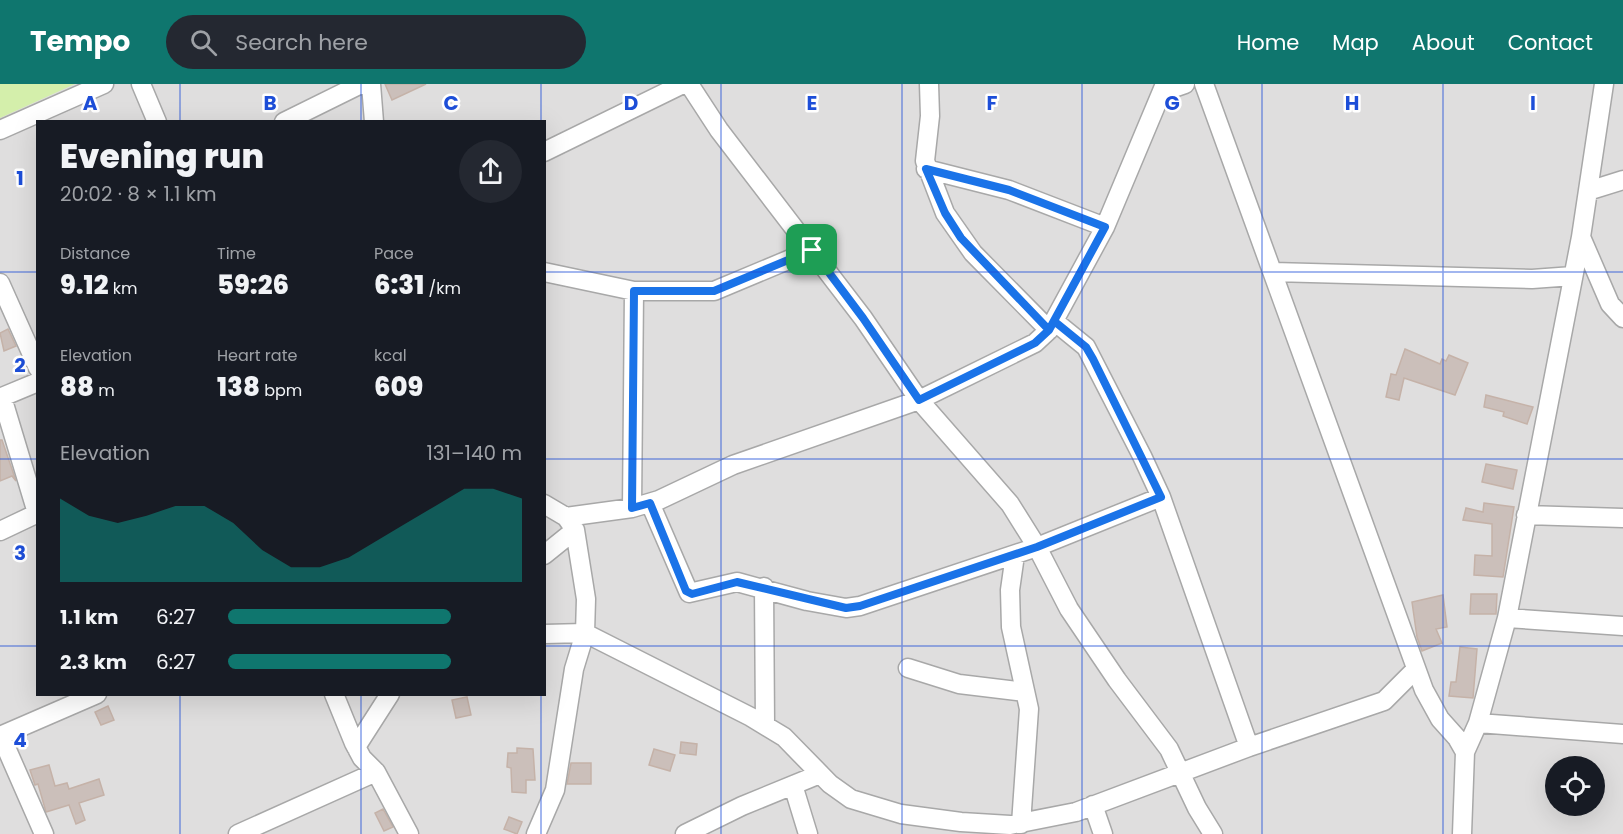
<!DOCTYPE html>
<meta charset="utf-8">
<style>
body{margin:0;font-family:Poppins,sans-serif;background:#242831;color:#f1f3f6;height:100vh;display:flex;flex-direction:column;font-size:22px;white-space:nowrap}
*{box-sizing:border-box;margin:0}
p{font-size:20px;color:#9ea1a6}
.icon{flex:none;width:33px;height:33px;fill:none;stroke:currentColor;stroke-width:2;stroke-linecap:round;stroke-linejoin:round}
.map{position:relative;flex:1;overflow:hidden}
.panel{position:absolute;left:36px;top:36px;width:510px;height:576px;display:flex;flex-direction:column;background:#171b24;border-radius:0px;box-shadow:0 6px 24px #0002}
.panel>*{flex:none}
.fabs{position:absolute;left:1545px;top:672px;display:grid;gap:12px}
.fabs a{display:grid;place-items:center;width:60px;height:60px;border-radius:50%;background:#171b24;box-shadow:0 6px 24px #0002;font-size:30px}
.pin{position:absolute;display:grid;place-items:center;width:51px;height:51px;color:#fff;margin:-26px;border-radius:12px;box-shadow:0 3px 9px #0006}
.round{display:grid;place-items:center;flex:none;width:63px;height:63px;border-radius:32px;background:#242831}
.summary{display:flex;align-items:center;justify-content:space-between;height:102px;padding:0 24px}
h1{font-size:33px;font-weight:800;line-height:45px}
.figures{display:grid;grid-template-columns:repeat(3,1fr);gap:9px;height:102px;padding:6px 24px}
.figures div{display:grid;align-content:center}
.figures b{font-size:26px;font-weight:800}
.figures small{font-size:16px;font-weight:400}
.figures p{font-size:16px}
.chart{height:168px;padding:12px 24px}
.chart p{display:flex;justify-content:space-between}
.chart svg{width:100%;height:108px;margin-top:6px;fill:#0f766e;opacity:.7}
ul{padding:0 24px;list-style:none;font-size:20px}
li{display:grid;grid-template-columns:96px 72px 1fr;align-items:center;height:45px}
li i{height:15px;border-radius:8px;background:#0f766e}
header{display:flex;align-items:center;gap:36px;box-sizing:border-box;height:84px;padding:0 30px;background:#0f766e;color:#fff}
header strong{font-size:28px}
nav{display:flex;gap:33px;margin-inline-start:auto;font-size:21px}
.search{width:420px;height:54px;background:#242831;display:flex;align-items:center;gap:15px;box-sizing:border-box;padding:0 21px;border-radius:33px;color:#9ea1a6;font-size:22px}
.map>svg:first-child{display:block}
.residential{fill:#dfdede;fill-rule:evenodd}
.grass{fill:#d4efab}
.building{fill:#cbbfba;stroke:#c5b2a8;stroke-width:1.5}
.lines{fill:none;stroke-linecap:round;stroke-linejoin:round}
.minor-casing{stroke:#a8a8a8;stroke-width:21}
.minor{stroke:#fff;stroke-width:18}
.route-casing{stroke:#fff;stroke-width:12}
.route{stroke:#1a73e8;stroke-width:8}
.grid{fill:none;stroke:#1d4ed8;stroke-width:1.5;stroke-opacity:0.55}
.grid-label{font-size:20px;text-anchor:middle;font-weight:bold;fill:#1d4ed8;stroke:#fff;stroke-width:5;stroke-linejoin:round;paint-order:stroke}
</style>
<header>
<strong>Tempo</strong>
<div class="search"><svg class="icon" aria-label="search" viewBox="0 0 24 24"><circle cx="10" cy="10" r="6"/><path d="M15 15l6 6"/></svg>Search here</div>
<nav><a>Home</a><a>Map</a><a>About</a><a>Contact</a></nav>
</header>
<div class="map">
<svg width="1623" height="750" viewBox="0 0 1623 750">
<rect width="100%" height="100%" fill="#f2ede7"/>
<path class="residential" d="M0,0H1623V750H0ZM38,38H544V610H38ZM1556,682H1594V722H1556Z"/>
<path class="grass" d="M0,0H75L0,34Z"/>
<path class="building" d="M385,0H426L392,16Z
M8,245L16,262L4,267L0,249Z
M1405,265L1440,280L1442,275L1446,277L1449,271L1468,279L1455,311L1404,294L1399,316L1386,313L1391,290L1396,291Z
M1486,311L1533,323L1527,340L1503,332L1504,328L1484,323Z
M0,356H2L16,397L12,392L0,397Z
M1486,380L1517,386L1513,405L1482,398Z
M1484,419L1514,423L1503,493L1474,491L1475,471L1492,472V440L1463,436L1466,424L1483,428Z
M1471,510H1497L1496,530H1470Z
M1443,511L1447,543L1436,545L1442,559L1422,567L1417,553L1412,518Z
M1460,563L1477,565L1473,614L1449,612L1451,598H1456Z
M467,613L471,631L456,634L452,616Z
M108,622L114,636L101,641L95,628Z
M681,658L697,660L696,671L680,669Z
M517,664L533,665L535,696H526V709L512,708L511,684L507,683L508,669H517Z
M654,665L675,671L670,687L649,681Z
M571,679H591V700H567Z
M49,681L55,702L67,699L69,705L99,695L104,711L79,719L85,736L76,740L69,721L46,728L38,700L35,701L30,686Z
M383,725L393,743L384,747L375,729Z
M509,733L522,738L517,750L504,745Z"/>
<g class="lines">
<g class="minor-casing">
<path id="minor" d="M141,0L157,38
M371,0L374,38
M689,0L719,46L863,234L919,316L1010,420L1037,463L1069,525L1117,596L1169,665L1197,724L1213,750
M929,0L930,32L925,77L945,129L973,169L1049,246
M1204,0L1424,606L1440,635L1457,654L1465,668
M1162,8L1185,0
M284,38L361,0
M0,46L104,0
M544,68L683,0
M926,85L1009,106L1105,143
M1588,107L1623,96
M1581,153L1610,220L1623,234
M544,188L634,207H714L812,166
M1273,188L1532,195L1573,192
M0,199L38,284
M1054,237L1086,263L1142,372L1161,413L1249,663
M650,419L689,509L737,498L807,517L846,524L860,522L1037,463L1161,413
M632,424L634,207
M37,429L2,313L38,298
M1526,431L1623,434
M566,433L632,424L659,416L733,381L919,316L1035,259L1049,246L1105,143L1165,0
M0,447L38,429
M544,471L575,446
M1015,471L1010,506L1011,543L1029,625L1021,740
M764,503L765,641
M1507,534L1623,542
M544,550L585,549L751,633L784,653L830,700L851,715L901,730L961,738L1010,741L1076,728L1249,663L1384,617L1416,585
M908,584L959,600L1025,608
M334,610L354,659L362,674L376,688L409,750
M1478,639L1623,650
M0,652L97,610
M1,652L44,750
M356,663L390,610
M793,701L808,750
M1093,721L1103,750
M238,750L376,688
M536,750L555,706L574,585L585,549L586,515L575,446L566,433L544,420
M685,750L742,722L820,690
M1462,750L1465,668L1478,639L1507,534L1581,153L1604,0"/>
</g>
<use href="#minor" class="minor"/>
</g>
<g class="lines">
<g class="route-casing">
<path id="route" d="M812,166L714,207H634L632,424L650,419L686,507L692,510L737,498L846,524L860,522L1037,463L1161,413L1093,275L1086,263L1054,237L1049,246L961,154L945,129L926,85L1009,106L1105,143L1049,246L1035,259L919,316L863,234L812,166"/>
</g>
<use href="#route" class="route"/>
</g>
<path class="grid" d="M180,0V38M361,0V38M541,0V38M721,0V750M902,0V750M1082,0V750M1262,0V750M1443,0V750M0,188H38M544,188H1623M0,375H38M544,375H1623M0,562H38M544,562H1623M180,610V750M361,610V750M541,610V750"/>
<g class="grid-label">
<text x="90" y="26">A</text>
<text x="270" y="26">B</text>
<text x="451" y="26">C</text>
<text x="631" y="26">D</text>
<text x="812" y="26">E</text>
<text x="992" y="26">F</text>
<text x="1172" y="26">G</text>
<text x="1352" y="26">H</text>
<text x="1533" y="26">I</text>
<text x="20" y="101">1</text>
<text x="20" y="288">2</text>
<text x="20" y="476">3</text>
<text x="20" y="663">4</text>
</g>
</svg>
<div class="fabs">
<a><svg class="icon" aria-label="locate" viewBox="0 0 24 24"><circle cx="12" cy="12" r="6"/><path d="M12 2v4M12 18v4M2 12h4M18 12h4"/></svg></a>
</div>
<div class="pin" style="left:812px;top:166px;background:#1e9e55"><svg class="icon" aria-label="arrive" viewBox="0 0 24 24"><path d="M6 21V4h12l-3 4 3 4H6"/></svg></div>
<section class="panel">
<div class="summary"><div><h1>Evening run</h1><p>20:02 · 8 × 1.1 km</p></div><a class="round"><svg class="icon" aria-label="share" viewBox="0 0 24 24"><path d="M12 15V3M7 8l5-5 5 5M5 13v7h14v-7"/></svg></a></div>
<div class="figures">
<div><p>Distance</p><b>9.12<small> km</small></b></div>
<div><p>Time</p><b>59:26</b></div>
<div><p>Pace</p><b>6:31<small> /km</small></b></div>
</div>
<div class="figures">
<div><p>Elevation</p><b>88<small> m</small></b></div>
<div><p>Heart rate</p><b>138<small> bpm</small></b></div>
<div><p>kcal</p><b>609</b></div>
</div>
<div class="chart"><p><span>Elevation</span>131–140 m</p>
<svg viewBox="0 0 160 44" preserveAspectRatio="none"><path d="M0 44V10L10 17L20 20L30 17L40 13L50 13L60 20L70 31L80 38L90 38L100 34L110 27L120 20L130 13L140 6L150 6L160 10V44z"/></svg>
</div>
<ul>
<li><b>1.1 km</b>6:27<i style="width:76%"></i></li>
<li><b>2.3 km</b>6:27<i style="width:76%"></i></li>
</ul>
</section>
</div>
